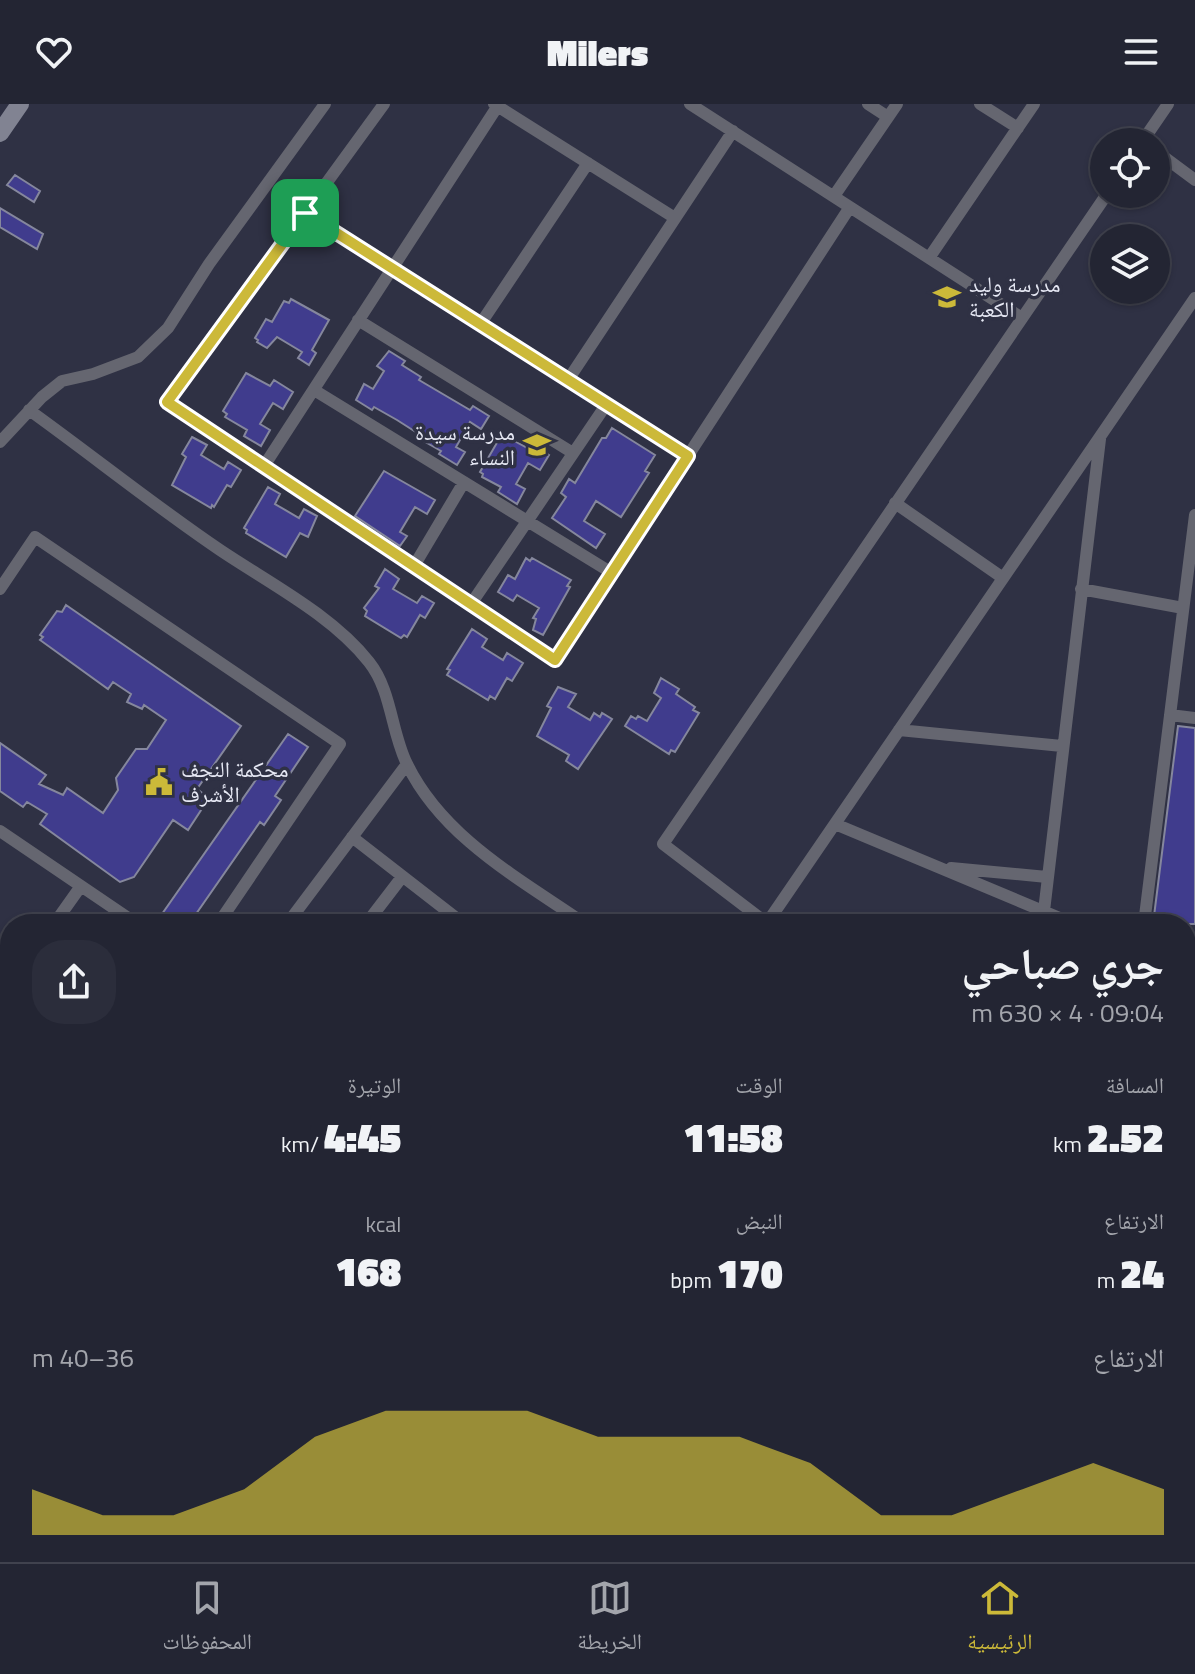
<!DOCTYPE html>
<html lang="ar">
<meta charset="utf-8">
<style>
body{margin:0;font-family:"Titillium Web","Noto Naskh Arabic",sans-serif;background:#2b2d3b;color:#f1f3f6;direction:rtl;height:100vh;display:flex;flex-direction:column;font-size:30px;white-space:nowrap}
*{box-sizing:border-box;margin:0}
p{font-size:26px;color:#a3a5ac}
.icon{flex:none;width:44px;height:44px;fill:none;stroke:currentColor;stroke-width:2;stroke-linecap:round;stroke-linejoin:round}
.map{position:relative;flex:1;overflow:hidden;direction:ltr}
.details{position:absolute;left:0px;top:810px;width:1196px;height:648px;display:flex;flex-direction:column;background:#232533;border-radius:32px 32px 0 0;box-shadow:0 2px 6px #0004,0 0 0 2px #40424e;direction:rtl}
.details>*{flex:none}
.fabs{position:absolute;left:1090px;top:24px;display:grid;gap:16px}
.fabs a{display:grid;place-items:center;width:80px;height:80px;border-radius:50%;background:#232533;box-shadow:0 2px 6px #0004,0 0 0 2px #40424e;font-size:40px}
.pin{position:absolute;display:grid;place-items:center;width:68px;height:68px;color:#fff;margin:-34px;border-radius:16px;box-shadow:0 4px 12px #0006}
.round{display:grid;place-items:center;flex:none;width:84px;height:84px;border-radius:32px;background:#2b2d3b}
.overview{display:flex;align-items:center;justify-content:space-between;height:136px;padding:0 32px}
h1{font-size:44px;font-weight:800;line-height:60px}
.stats{display:grid;grid-template-columns:repeat(3,1fr);gap:12px;height:136px;padding:8px 32px}
.stats div{display:grid;align-content:center}
.stats b{font-size:40px;font-weight:800}
.stats small{font-size:22px;font-weight:400}
.stats p{font-size:22px}
.chart{height:224px;padding:16px 32px}
.chart p{display:flex;justify-content:space-between}
.chart svg{width:100%;height:144px;margin-top:8px;fill:#ccb939;opacity:.7}
header{display:flex;justify-content:space-between;align-items:center;height:104px;padding:0 32px;background:#232533;font-size:36px;font-weight:800}
.menu{display:flex;justify-content:space-around;align-items:center;height:112px;border-top:2px solid #40424e;background:#232533;font-size:22px;color:#a3a5ac}
.menu a{display:grid;justify-items:center;gap:4px}
.menu .on{color:#ccb939}
.map>svg:first-child{display:block}
.building{fill:#403c8d;stroke:#85879d;stroke-width:2}
.lines{fill:none;stroke-linecap:round;stroke-linejoin:round}
.minor{stroke:#656670;stroke-width:12}
.secondary{stroke:#818392;stroke-width:18}
.route-casing{stroke:#fff;stroke-width:16}
.route{stroke:#ccb939;stroke-width:10}
.labels{text-anchor:middle;dominant-baseline:central;stroke-width:7;stroke-linejoin:round;paint-order:stroke}
.poi-label{font-size:22px;fill:#e6e8f4;stroke:#2f3144;text-anchor:start}
</style>
<header><svg class="icon" aria-label="menu" viewBox="0 0 24 24"><path d="M4 6h16M4 12h16M4 18h16"/></svg>Milers<svg class="icon" aria-label="heart" viewBox="0 0 24 24"><path d="M12 20l-8-8c-3-5 5-10 8-4 3-6 11-1 8 4z"/></svg></header>
<div class="map">
<svg width="1195" height="1458" viewBox="0 0 1195 1458">
<rect width="100%" height="100%" fill="#2f3144"/>
<path class="building" d="M15,71L40,87L34,98L7,81Z
M0,104L43,130L37,145L0,123Z
M291,195L329,216L312,246L316,249L309,261L298,254L302,248L277,233L267,244L257,238L258,236L255,234L266,215L272,218L284,197L289,199Z
M389,247L405,257L402,261L421,273L419,276L470,306L473,302L489,312L481,325L470,318L456,343L465,348L457,361L439,350L441,347L420,335L422,332L397,316L374,303L372,306L356,296L364,280L373,285L384,267L377,262Z
M246,269L270,282L274,276L293,288L283,305L273,299L260,320L270,326L261,342L244,332L247,326L225,313L227,310L223,307Z
M612,324L655,351L645,367L649,369L621,413L596,397L584,417L605,430L596,444L552,414L566,393L561,389L569,375L575,379L602,334H606Z
M502,330L529,345L532,340L549,351L540,366L528,359L516,380L525,385L517,400L498,388L501,383L482,373L483,370L480,368Z
M192,333L207,341L201,351L224,365L228,358L241,366L231,383L227,381L214,403L212,401L211,404L172,381L186,353L182,350Z
M384,367L435,396L427,410L415,403L400,428L407,432L400,442L355,412Z
M268,383L280,390L275,400L299,414L304,405L317,412L308,433L300,429L286,453L246,429L247,426L244,424Z
M526,454L530,457L532,454L571,476L567,482L570,483L543,531L533,526L536,515L533,514L539,504L517,491L513,497L498,488L508,471L515,475Z
M385,465L399,475L393,485L417,499L422,492L434,499L425,514L420,511L407,533L404,531L401,534L365,512L367,507L364,504L379,484L375,482Z
M66,501L241,622L197,685L209,694L188,726L173,716L134,773L120,778L40,720L47,710L27,698L23,703L0,687V639L46,671L39,680L63,691L67,684L103,709L118,686L116,674L136,645H147L166,616L144,601L142,605L127,598L131,590L113,578L108,585L40,536L43,533L40,531L57,507L62,508Z
M472,525L487,535L482,543L503,556L507,549L523,559L512,577L507,574L495,595L490,592L488,596L447,571L450,566L447,565Z
M661,574L679,585L676,590L695,603L693,606L699,609L675,648L671,646L669,650L625,622L631,612L636,615L638,612L647,617L661,594L654,589Z
M558,583L576,590L568,603L590,616L594,609L600,613L602,609L612,615L578,665L566,657L569,651L537,632L551,604L547,602Z
M1178,622L1195,624V820H1153Z
M288,630L308,643L275,692L281,696L264,721L260,718L189,820H155Z"/>
<g class="lines">
<path class="minor" d="M384,0L167,298L555,556L850,103
M494,0L675,114
M690,0L1022,214
M868,0L888,13
M980,0L1018,24
M1142,38L1168,0
M1156,47L1195,76
M834,92L897,0
M305,109L688,352
M929,154L1034,0
M358,216L573,349
M481,219L588,59
M568,276L733,27
M314,286L612,469
M29,306C93,352 155,402 220,446C269,479 332,511 369,558C392,587 391,628 407,660C443,734 520,775 585,820
M0,338L42,293L62,277L93,270L138,253L168,224L209,160L325,0
M264,362L499,0
M895,399L1003,474
M414,462L464,378
M0,485L35,433L340,640L218,820
M1081,485L1183,504
M471,500L606,301
M1170,611L1195,614
M899,626L1062,642
M835,720L1074,820
M0,727L137,820
M352,733L464,820
M951,764L1047,773
M1044,807L1100,335
M767,819L1195,194
M54,820L81,782
M287,820L407,660
M366,820L402,773
M768,820L663,740L1107,90
M1144,820L1195,411
M1186,834L1195,835
M1186,867L1195,870
M0,880L10,887
M0,975L10,962
M1186,1016L1195,1020
M0,1022L10,1029
M0,1173L10,1180
M0,1256L10,1241
M1186,1441L1195,1442
M766,1448L844,1458
M1103,1449L1126,1448
M470,1458L471,1448
M580,1458L581,1448
M698,1458L699,1448
M880,1458L882,1448
M994,1458L996,1448"/>
<path class="secondary" d="M0,29L20,0"/>
</g>
<g class="lines">
<g class="route-casing">
<path id="route" d="M305,109L688,352L555,556L167,298Z"/>
</g>
<use href="#route" class="route"/>
</g>
<defs>
<g id="school-bare" transform="scale(2.16)"><path d="M0-5L7-2L0 1L-7-2ZM-4 1L0 2.5L4 1V4Q0 6-4 4Z" fill="#ccb939" stroke="#2f3144" stroke-width="2.5" paint-order="stroke"/></g>
<g id="civic-bare" transform="scale(2.16)"><path d="M-.6-6.5H3V-4.5H.6V-3L4-1V1h2V6H-6V1h2V-1L-.6-3ZM-1.2 2.5V6h2.4V2.5Z" fill="#ccb939" stroke="#2f3144" stroke-width="2.5" paint-order="stroke"/></g>
</defs>
<g fill-rule="evenodd">
<use href="#school-bare" x="947" y="193"/>
<use href="#school-bare" x="537" y="341"/>
<use href="#civic-bare" x="159" y="678"/>
</g>
<g class="labels">
<g class="poi-label">
<text x="969" y="180">مدرسة وليد<tspan x="969" dy="25">الكعبة</tspan></text>
<text x="515" y="328" text-anchor="end">مدرسة سيدة<tspan x="515" dy="25">النساء</tspan></text>
<text x="181" y="665">محكمة النجف<tspan x="181" dy="25">الأشرف</tspan></text>
</g>
</g>
</svg>
<div class="fabs">
<a><svg class="icon" aria-label="locate" viewBox="0 0 24 24"><circle cx="12" cy="12" r="6"/><path d="M12 2v4M12 18v4M2 12h4M18 12h4"/></svg></a>
<a><svg class="icon" aria-label="layers" viewBox="0 0 24 24"><path d="M12 4l9 5-9 5-9-5zM3 14l9 5 9-5"/></svg></a>
</div>
<div class="pin" style="left:305px;top:109px;background:#1e9e55"><svg class="icon" aria-label="arrive" viewBox="0 0 24 24"><path d="M6 21V4h12l-3 4 3 4H6"/></svg></div>
<section class="details">
<div class="overview"><div><h1>جري صباحي</h1><p>09:04 · 4 × 630 m</p></div><a class="round"><svg class="icon" aria-label="share" viewBox="0 0 24 24"><path d="M12 15V3M7 8l5-5 5 5M5 13v7h14v-7"/></svg></a></div>
<div class="stats">
<div><p>المسافة</p><b>2.52<small> km</small></b></div>
<div><p>الوقت</p><b>11:58</b></div>
<div><p>الوتيرة</p><b>4:45<small> /km</small></b></div>
</div>
<div class="stats">
<div><p>الارتفاع</p><b>24<small> m</small></b></div>
<div><p>النبض</p><b>170<small> bpm</small></b></div>
<div><p>kcal</p><b>168</b></div>
</div>
<div class="chart"><p><span>الارتفاع</span>36–40 m</p>
<svg viewBox="0 0 160 44" preserveAspectRatio="none"><path d="M0 44V30L10 38L20 38L30 30L40 14L50 6L60 6L70 6L80 14L90 14L100 14L110 22L120 38L130 38L140 30L150 22L160 30V44z"/></svg>
</div>
</section>
</div>
<nav class="menu">
<a class="on"><svg class="icon" aria-label="home" viewBox="0 0 24 24"><path d="M3 11l9-7 9 7M6 9v11h12V9"/></svg>الرئيسية</a>
<a><svg class="icon" aria-label="map" viewBox="0 0 24 24"><path d="M3 6l6-2 6 2 6-2v14l-6 2-6-2-6 2zM9 4v14M15 6v14"/></svg>الخريطة</a>
<a><svg class="icon" aria-label="saved" viewBox="0 0 24 24"><path d="M7 4h10v16l-5-4-5 4z"/></svg>المحفوظات</a>
</nav>
